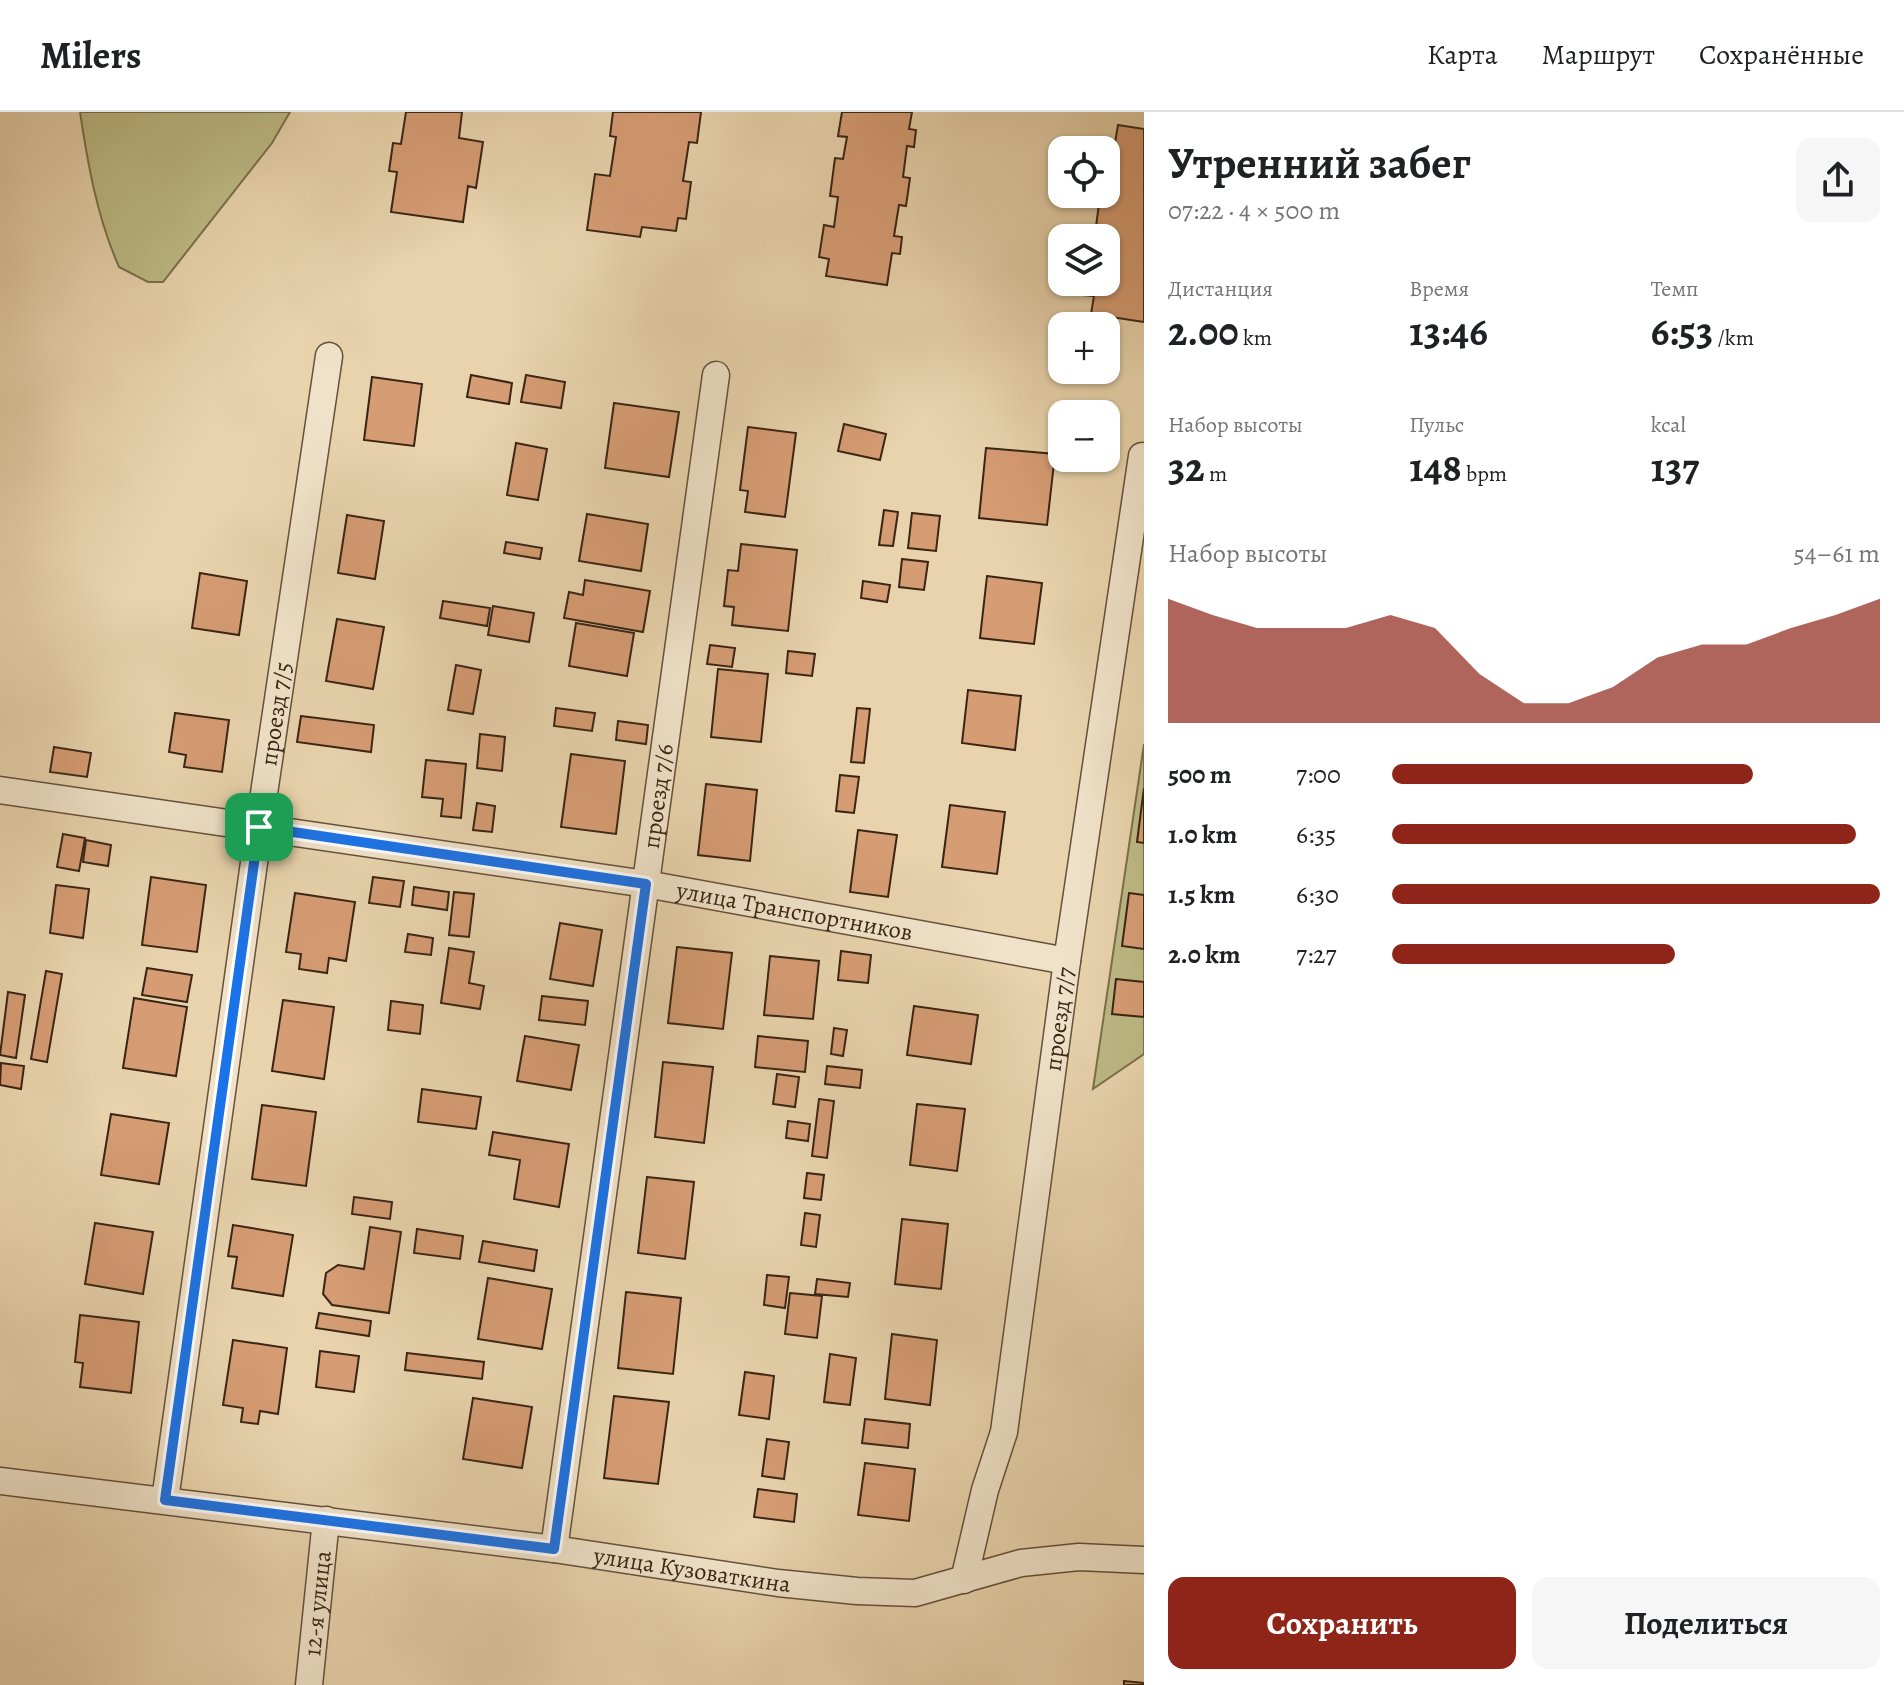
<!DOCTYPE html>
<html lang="ru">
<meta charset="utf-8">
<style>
body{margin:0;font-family:Alegreya,serif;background:#f6f6f6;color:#202124;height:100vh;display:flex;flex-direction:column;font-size:30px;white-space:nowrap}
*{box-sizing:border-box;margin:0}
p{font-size:26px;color:#757577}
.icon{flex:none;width:44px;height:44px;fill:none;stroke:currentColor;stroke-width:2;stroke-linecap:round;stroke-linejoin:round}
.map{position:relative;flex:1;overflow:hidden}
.drawer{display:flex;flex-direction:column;background:#fff;width:760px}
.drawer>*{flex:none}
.buttons{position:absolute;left:1048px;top:24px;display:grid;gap:16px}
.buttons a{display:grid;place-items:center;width:72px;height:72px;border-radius:16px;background:#fff;box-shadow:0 2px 6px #0004;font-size:40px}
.pin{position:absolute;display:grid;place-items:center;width:68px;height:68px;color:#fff;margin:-34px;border-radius:16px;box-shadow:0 4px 12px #0006}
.round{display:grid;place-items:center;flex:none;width:84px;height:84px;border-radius:16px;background:#f6f6f6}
.headline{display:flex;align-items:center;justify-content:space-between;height:136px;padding:0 24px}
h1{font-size:44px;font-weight:700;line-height:60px}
.figures{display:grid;grid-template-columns:repeat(3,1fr);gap:12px;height:136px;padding:8px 24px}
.figures div{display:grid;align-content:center}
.figures b{font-size:40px;font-weight:700}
.figures small{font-size:22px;font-weight:400}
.figures p{font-size:22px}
.chart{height:224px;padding:16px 24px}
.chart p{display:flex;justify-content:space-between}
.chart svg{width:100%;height:144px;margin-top:8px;fill:#8f2418;opacity:.7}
.cta{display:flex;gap:16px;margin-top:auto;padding:16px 24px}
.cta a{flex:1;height:92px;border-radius:16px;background:#8f2418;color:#fff;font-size:32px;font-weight:700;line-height:92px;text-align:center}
.cta a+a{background:#f6f6f6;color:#202124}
ul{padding:0 24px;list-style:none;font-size:26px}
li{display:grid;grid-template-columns:128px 96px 1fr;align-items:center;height:60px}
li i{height:20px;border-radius:10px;background:#8f2418}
header{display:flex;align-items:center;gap:48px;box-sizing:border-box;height:112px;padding:0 40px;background:#fff;border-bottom:2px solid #e0e0e0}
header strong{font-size:38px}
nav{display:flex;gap:44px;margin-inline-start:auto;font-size:28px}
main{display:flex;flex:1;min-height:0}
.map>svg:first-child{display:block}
.green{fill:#bdba85;stroke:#7b704d;stroke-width:2}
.building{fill:#d69c74;stroke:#392515;stroke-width:2}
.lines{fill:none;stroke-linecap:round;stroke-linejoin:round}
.street-casing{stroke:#65503b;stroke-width:29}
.street{stroke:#f0e2c9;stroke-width:26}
.route-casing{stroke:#fff;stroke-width:16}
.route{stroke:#1a73e8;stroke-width:10}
.labels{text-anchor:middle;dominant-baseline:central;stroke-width:8;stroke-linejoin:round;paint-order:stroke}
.street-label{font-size:24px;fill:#392515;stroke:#f0e2c9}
</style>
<header>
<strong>Milers</strong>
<nav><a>Карта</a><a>Маршрут</a><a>Сохранённые</a></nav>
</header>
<main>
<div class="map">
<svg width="1144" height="1573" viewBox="0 0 1144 1573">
<rect width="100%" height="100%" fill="#e8d3ac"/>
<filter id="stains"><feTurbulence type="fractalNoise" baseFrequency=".0025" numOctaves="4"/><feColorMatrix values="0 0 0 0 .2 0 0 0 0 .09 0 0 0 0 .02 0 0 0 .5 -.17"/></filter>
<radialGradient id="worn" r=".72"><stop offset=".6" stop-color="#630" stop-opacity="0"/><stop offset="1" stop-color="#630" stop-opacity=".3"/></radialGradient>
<path class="green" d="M80,0H290L272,31L163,170H148L119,155C97,105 88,53 80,0Z
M1144,632V942L1093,977Z"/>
<path class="building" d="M406,0H462L459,26L483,30L476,76L468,74L463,110L391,100L397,60L389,59L393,31L401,32Z
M613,0H701L697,31L689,30L683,69L691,70L686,107L678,106L676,119L642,115L640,125L587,118L595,62L610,64L616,25L610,24Z
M842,0H912L909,17L916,18L914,35L907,34L903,65L910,66L906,94L899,93L894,124L902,125L900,142L892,141L887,173L826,164L829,147L819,145L824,113L834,115L838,85L830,84L835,46L843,47L847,25L838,24Z
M1118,13L1144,17V210L1091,202L1094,184L1084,183L1086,170H1106V126L1095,122L1100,84L1108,85L1111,63L1106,62L1107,30L1115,31Z
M471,263L512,271L509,292L467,285Z
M526,263L565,270L561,296L521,290Z
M372,265L422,272L414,334L364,328Z
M614,291L679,300L669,365L605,356Z
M844,312L886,322L880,348L838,339Z
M748,315L796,321L785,405L745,400L748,379L740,378Z
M516,331L547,337L538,388L507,383Z
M986,336L1055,342L1047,413L979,406Z
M884,398L898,400L893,434L879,433Z
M912,401L940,404L936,439L908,436Z
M587,402L648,412L641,459L579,449Z
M347,403L384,409L375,467L338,461Z
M506,430L542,436L540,447L504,441Z
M741,432L797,438L788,519L732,513L734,495L724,494L728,458L738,459Z
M902,447L928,450L924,478L899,475Z
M200,461L247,469L239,523L192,516Z
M987,464L1042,471L1034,532L980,526Z
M585,468L650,479L643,520L564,506L569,480L583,483Z
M863,469L890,473L887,490L861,486Z
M443,489L490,496L487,514L440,506Z
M493,494L534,501L529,530L488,523Z
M337,507L384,515L373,577L326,569Z
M576,511L634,521L627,564L569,554Z
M710,533L735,536L732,555L707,552Z
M788,539L815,542L812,564L786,561Z
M456,553L481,558L473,602L448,598Z
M718,557L768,562L761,630L711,625Z
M968,578L1021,584L1015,638L962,631Z
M556,596L595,601L592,619L554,614Z
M857,596L870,597L864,651L851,650Z
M175,601L229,608L222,660L184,655L186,643L169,640Z
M301,604L374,613L371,640L297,630Z
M618,609L648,613L646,632L616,628Z
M480,622L505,625L502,659L477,656Z
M54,635L91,641L87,665L50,660Z
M571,642L625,649L616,722L561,715Z
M426,648L466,652L461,706L441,704L443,687L422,685Z
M840,663L859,665L854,701L836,699Z
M706,672L757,678L750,749L698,743Z
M1144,676V731L1137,730Z
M477,691L495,694L492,720L473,718Z
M950,693L1005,700L997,762L942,755Z
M858,718L897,723L888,785L850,780Z
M63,722L85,726L79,759L57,755Z
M86,728L111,733L108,754L83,750Z
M151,765L206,773L197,840L142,833Z
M373,765L404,769L400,795L369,791Z
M56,773L89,777L83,826L50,821Z
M414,775L449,780L447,798L412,793Z
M454,780L474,782L469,825L449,823Z
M295,781L355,790L346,849L329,846L327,861L299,857L301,842L286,840Z
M1129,781L1144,783V837L1122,834Z
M560,811L602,818L593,874L550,867Z
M408,822L433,826L431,843L405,840Z
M677,835L732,841L723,917L668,911Z
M449,836L474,840L469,871L484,874L480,897L441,891Z
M841,839L871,843L868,871L838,868Z
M770,844L819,849L813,907L764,903Z
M147,856L192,863L187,890L142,883Z
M46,859L62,862L47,950L31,947Z
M1116,867L1144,870V905L1112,902Z
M8,880L25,883L16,946L0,943Z
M542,884L588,889L585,913L539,908Z
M134,886L187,895L176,964L123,956Z
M283,888L334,895L324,967L272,959Z
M391,889L423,893L420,922L388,918Z
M914,894L978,903L971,952L907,943Z
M834,916L847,918L843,944L831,942Z
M525,924L579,933L571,978L517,969Z
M758,924L808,929L805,960L755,955Z
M663,950L713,955L704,1031L655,1025Z
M1,951L24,954L21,977L0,973Z
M827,954L862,958L860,976L825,972Z
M777,962L799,965L795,995L773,992Z
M422,977L481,985L476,1017L418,1010Z
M819,987L834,989L827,1046L812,1044Z
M917,992L965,997L957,1059L910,1053Z
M262,993L316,1000L306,1074L252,1067Z
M111,1002L169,1011L159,1072L101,1063Z
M788,1009L810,1012L808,1029L786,1026Z
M493,1020L569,1032L559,1095L514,1087L520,1048L489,1043Z
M807,1061L824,1063L821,1088L804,1086Z
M647,1065L694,1070L685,1147L638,1141Z
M354,1085L392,1090L390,1107L352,1102Z
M805,1101L820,1103L816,1135L801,1133Z
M902,1107L948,1112L941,1177L895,1172Z
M95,1111L153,1120L143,1182L85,1172Z
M233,1113L293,1123L283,1184L232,1176L237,1145L228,1144Z
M370,1115L401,1120L389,1201L332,1193L323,1182L326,1161L338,1153L364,1157Z
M417,1117L463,1124L460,1147L414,1141Z
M483,1129L537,1138L534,1159L479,1150Z
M767,1163L789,1165L785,1196L764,1193Z
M488,1166L552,1177L542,1237L478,1227Z
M817,1167L850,1171L848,1185L815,1182Z
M626,1180L681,1186L673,1262L618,1256Z
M790,1181L822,1184L817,1226L785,1222Z
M319,1201L371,1209L369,1224L316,1216Z
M80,1203L139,1210L131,1281L80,1275L83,1251L75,1250Z
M892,1222L937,1228L930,1293L885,1287Z
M233,1228L287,1236L278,1302L260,1299L258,1312L241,1310L243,1296L223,1293Z
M320,1239L359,1244L354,1280L316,1275Z
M407,1241L484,1250L482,1267L405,1258Z
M830,1242L856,1246L850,1293L824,1290Z
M745,1260L774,1264L769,1307L739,1303Z
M614,1284L669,1290L658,1372L604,1366Z
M473,1286L532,1295L522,1356L463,1347Z
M865,1307L910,1312L908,1336L862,1331Z
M767,1327L789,1330L784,1367L762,1364Z
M865,1351L915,1357L909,1409L858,1403Z
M758,1377L797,1382L794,1410L754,1405Z
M1124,1569L1144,1571V1573H1124Z"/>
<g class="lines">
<g class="street-casing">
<g id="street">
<path id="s1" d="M0,678L646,772L1067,849"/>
<path id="s2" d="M0,1369L554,1437L778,1471L857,1479L915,1481L1021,1451L1079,1445L1144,1448"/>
<path id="s3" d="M165,1388L259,715L329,244"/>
<path id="s4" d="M554,1437L716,263"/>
<path id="s5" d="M964,1468L985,1378L1004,1320L1067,849L1142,344"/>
<path id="s6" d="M309,1573L326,1408"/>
</g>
</g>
<use href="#street" class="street"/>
</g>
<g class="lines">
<g class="route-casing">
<path id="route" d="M259,715L646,772L554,1437L165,1388Z"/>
</g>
<use href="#route" class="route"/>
</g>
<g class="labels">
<g class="street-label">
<text stroke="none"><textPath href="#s3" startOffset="794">проезд 7/5</textPath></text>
<text stroke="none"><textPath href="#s4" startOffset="760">проезд 7/6</textPath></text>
<text stroke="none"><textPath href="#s1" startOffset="804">улица Транспортников</textPath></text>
<text stroke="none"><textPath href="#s5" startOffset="570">проезд 7/7</textPath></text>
<text stroke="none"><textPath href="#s2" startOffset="698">улица Кузоваткина</textPath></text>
<text stroke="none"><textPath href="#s6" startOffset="82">12-я улица</textPath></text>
</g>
</g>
<rect width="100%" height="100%" filter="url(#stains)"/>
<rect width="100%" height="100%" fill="url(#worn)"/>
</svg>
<div class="buttons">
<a><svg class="icon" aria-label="locate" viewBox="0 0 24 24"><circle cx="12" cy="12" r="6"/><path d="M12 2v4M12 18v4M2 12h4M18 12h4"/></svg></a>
<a><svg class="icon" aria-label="layers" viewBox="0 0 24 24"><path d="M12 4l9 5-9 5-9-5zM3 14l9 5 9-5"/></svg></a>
<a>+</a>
<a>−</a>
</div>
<div class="pin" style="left:259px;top:715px;background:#1e9e55"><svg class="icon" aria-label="arrive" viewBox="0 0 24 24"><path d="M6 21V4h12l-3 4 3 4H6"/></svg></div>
</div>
<section class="drawer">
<div class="headline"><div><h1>Утренний забег</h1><p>07:22 · 4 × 500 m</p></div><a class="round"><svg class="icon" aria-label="share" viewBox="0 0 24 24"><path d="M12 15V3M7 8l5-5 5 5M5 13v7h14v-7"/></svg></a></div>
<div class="figures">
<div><p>Дистанция</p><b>2.00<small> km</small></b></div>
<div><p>Время</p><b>13:46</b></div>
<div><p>Темп</p><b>6:53<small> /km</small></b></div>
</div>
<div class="figures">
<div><p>Набор высоты</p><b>32<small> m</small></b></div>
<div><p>Пульс</p><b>148<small> bpm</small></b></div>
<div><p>kcal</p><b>137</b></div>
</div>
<div class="chart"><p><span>Набор высоты</span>54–61 m</p>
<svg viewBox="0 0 160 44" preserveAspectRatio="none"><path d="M0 44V6L10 11L20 15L30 15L40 15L50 11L60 15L70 29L80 38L90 38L100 33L110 24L120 20L130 20L140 15L150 11L160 6V44z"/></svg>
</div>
<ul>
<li><b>500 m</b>7:00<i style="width:74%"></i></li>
<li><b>1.0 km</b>6:35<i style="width:95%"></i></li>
<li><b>1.5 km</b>6:30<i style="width:100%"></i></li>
<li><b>2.0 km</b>7:27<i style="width:58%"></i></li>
</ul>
<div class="cta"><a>Сохранить</a><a>Поделиться</a></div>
</section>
</main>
